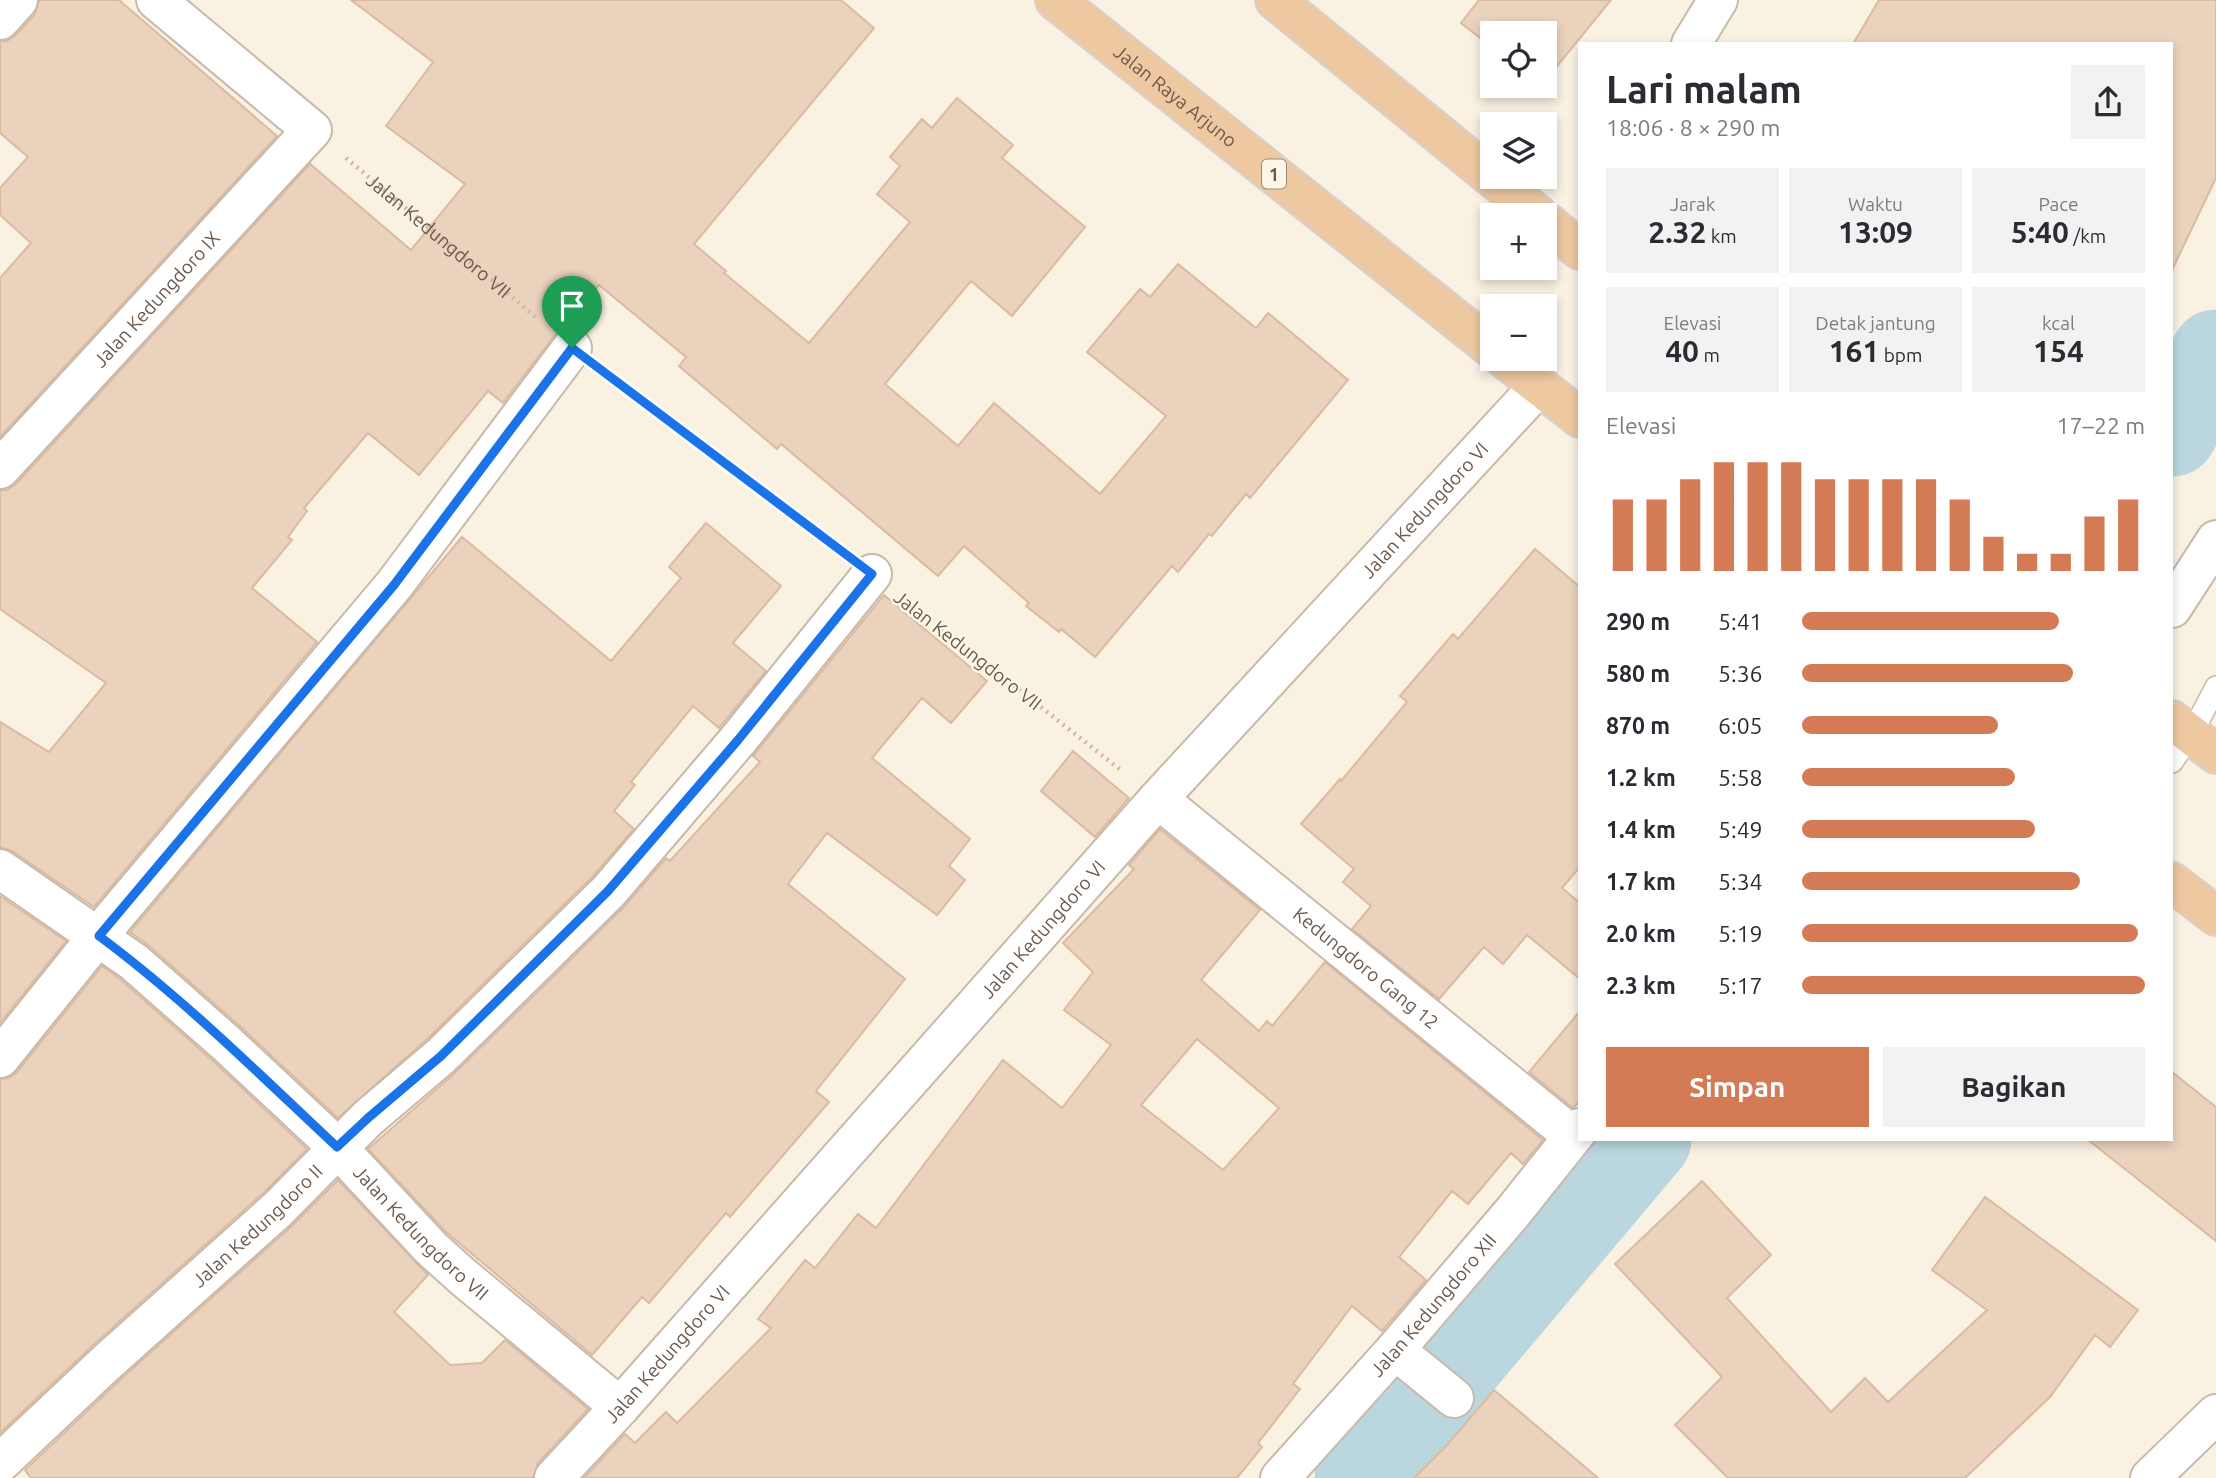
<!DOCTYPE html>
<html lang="id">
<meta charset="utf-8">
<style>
body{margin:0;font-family:Ubuntu,sans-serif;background:#f2f2f3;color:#2b2b33;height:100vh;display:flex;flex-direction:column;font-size:26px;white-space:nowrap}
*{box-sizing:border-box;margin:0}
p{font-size:23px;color:#7c7c81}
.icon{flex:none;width:38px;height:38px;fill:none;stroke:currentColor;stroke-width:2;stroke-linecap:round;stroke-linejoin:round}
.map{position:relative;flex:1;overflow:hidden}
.sheet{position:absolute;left:1578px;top:42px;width:595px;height:1099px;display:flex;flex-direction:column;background:#fff;border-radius:0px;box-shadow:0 4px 10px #0003}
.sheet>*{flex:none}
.buttons{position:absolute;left:1480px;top:21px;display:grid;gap:14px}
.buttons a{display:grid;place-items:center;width:77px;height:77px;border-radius:0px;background:#fff;box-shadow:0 4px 10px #0003;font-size:35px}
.pin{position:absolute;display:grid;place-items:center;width:60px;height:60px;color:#fff;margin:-72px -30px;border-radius:50% 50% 50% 0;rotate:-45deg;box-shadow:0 0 7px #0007}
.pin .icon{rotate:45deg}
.round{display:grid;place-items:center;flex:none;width:74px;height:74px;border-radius:0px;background:#f2f2f3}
.head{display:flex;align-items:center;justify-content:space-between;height:119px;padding:0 28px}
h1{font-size:38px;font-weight:700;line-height:52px}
.metrics{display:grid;grid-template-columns:repeat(3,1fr);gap:10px;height:119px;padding:7px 28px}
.metrics div{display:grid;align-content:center;border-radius:0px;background:#f2f2f3;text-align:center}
.metrics b{font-size:30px;font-weight:700}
.metrics small{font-size:19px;font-weight:400}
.metrics p{font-size:19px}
.chart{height:196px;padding:14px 28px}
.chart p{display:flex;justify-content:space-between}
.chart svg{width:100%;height:126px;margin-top:7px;stroke:#d47b56;stroke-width:6}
.primary-button{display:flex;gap:14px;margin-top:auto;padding:14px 28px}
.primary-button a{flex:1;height:80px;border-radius:0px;background:#d47b56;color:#fff;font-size:28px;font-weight:700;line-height:80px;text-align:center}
.primary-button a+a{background:#f2f2f3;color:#2b2b33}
ul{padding:0 28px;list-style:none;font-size:23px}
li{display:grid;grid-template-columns:112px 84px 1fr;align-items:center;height:52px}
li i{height:18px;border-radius:9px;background:#d47b56}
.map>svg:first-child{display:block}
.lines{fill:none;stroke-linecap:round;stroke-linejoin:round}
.river{stroke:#bad7df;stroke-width:91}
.building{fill:#ead2bd;stroke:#dbbba0;stroke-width:2;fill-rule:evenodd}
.service-casing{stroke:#c8b9ab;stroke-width:24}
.minor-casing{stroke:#c8b9ab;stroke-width:42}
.trunk-casing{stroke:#d6d1cd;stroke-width:42}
.path{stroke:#cfb6a1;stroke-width:4.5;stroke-dasharray:2 5;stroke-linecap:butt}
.service{stroke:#fff;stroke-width:21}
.minor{stroke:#fff;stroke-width:38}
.trunk{stroke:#eec8a1;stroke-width:38}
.route-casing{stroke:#fff;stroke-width:14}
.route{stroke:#1a73e8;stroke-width:9}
.labels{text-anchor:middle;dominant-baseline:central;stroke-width:5;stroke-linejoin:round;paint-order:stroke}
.shield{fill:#fcf6e8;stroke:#98897b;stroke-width:2}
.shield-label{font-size:18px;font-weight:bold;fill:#6d5a4c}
.street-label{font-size:19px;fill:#6d5a4c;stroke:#fcf6e8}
</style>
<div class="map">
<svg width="2216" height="1478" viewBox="0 0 2216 1478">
<rect width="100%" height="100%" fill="#f9f1e2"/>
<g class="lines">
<path class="river" d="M2172,431L2216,355
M1360,1478L1646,1139"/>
</g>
<path class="building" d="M39,0H119L277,136L0,437V278L31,243L0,215V188L28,157L0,133V41H7L16,35L35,14Z
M351,0H841L874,28L694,244L726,271L724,273L809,343L910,222L877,194L900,166L890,157L922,119L932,128L957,98L1013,145L1002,158L1085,227L1012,316L971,281L885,384L958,446L994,403L1100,494L1166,416L1087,352L1140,289L1150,297L1178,264L1256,328L1268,313L1348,380L1250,498L1246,494L1212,536L1209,534L1178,572L1172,566L1095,657L1061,629L1059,632L1026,606L1029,603L964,546L938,576L781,444L777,449L679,366L686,357L599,285L564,328L555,335L503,403L488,391L419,475L368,433L304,508L307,511L288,537L292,540L252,588L317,642L94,907L12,851L0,847V722L49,752L106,683L0,609V490H7L16,484L310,164L411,250L465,184L386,126L433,62Z
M1479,0H1611L1545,81V33H1493V48L1461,23Z
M1879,0H2216V178L2172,270V44H1853Z
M706,523L781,586L733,643L766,671L719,728L693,706L631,782L635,785L614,811L634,829L593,876L426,1040L338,1118L242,1028L148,945L130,932L462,537L611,661L681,578L669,567Z
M1535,549L1580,587V867L1562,888L1580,903V979L1527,935L1503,964L1484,947L1439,999L1352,929L1371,906L1343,882L1354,869L1301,824L1340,779L1341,781L1407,702L1400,696L1453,634L1458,639Z
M884,595L987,681L951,723L922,698L872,758L970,839L949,866L965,880L937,915L827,833L788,884L905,979L816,1091L829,1102L730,1217L726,1213L649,1303L642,1297L592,1355L446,1232L368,1149L456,1072L624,907L666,858L670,861L760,762L753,756Z
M1073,751L1129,798L1095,837L1041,791Z
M1160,829L1260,910L1201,980L1259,1031L1267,1021L1272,1026L1325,962L1543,1140L1523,1164L1511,1153L1468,1204L1452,1191L1399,1257L1426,1280L1382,1331L1352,1306L1293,1384L1300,1389L1258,1443L1262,1447L1237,1478H584L625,1434L635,1443L666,1412L677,1423L771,1328L758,1319L805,1260L815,1268L858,1214L876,1228L1003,1060L1062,1108L1111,1045L1064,1010L1093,972L1063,943L1134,869L1129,865ZM1197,1039L1279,1108L1223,1170L1141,1105Z
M0,896L66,941L0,1023Z
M102,966L120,979L212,1060L307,1149L263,1193L91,1347L0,1433V1079L9,1078L17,1072Z
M1580,1011V1101L1573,1108L1529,1072Z
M2172,1072L2216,1107V1241L2087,1139H2172Z
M338,1180L428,1275L394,1312L450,1365L482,1363L505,1340L588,1409L538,1463L533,1478H31L25,1470L121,1379L293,1225Z
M1702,1181L1771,1255L1727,1298L1831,1412L1865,1378L1888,1402L1987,1310L1932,1270L1985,1197L2138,1310L2110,1347L2095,1335L2050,1397L1965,1478H1728L1675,1425L1722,1377L1615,1264Z
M1494,1390L1598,1478H1414L1447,1445Z"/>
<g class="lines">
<g class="service-casing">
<path id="service" d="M2172,762L2191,735L2216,687"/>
</g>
<g class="minor-casing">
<g id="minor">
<path d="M0,20L18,0"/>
<path d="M1691,44L1718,0"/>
<path id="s2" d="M0,469L312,130L156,0"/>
<path d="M2172,608L2216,540"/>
<path id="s3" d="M1158,799L1573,1136"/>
<path id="s4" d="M0,869L134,962L227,1044L337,1147L431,1248L462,1276L620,1407"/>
<path d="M0,1058L98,936L394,585L572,348"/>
<path d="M1395,1350L1454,1398"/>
<path id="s5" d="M0,1463L106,1363L278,1209L368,1118L441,1056L609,891L738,740L872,574"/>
<path id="s6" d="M554,1478L620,1407L1158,799L1539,386"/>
<path id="s7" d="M1280,1478L1395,1350L1513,1212L1580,1128"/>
<path d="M2150,1478L2216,1414"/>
</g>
</g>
<g class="trunk-casing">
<g id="trunk">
<path id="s8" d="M1055,0L1493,349"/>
<path d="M1275,0L1538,215"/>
<path d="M1545,221L1580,250"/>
<path d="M1505,359L1580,418"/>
<path d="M2172,720L2216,754"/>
<path d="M2172,882L2216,916"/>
</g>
</g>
<g class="path">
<path id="s1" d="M346,158L538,319"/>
<path d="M608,375L835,546"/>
<path d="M909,603L1122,771"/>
</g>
<use href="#service" class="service"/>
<use href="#minor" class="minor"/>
<use href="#trunk" class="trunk"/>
</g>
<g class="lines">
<g class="route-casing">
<path id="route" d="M572,348L872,574L738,740L608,891L441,1056L368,1118L337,1147C260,1075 184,999 99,936L394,585Z"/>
</g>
<use href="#route" class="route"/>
</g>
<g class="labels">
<rect class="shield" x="1262" y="159.5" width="24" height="29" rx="5"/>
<g class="shield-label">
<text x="1274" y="174">1</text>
</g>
<g class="street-label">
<text stroke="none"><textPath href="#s8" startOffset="154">Jalan Raya Arjuno</textPath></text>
<text stroke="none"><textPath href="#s1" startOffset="121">Jalan Kedungdoro VII</textPath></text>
<text stroke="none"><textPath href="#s2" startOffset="231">Jalan Kedungdoro IX</textPath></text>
<text stroke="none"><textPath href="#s6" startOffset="1302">Jalan Kedungdoro VI</textPath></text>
<text transform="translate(968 650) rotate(38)">Jalan Kedungdoro VII</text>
<text stroke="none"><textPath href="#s6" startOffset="735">Jalan Kedungdoro VI</textPath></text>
<text stroke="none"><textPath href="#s3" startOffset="268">Kedungdoro Gang 12</textPath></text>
<text stroke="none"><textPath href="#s5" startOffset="350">Jalan Kedungdoro II</textPath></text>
<text stroke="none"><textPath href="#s4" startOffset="558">Jalan Kedungdoro VII</textPath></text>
<text stroke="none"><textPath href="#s7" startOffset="231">Jalan Kedungdoro XII</textPath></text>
<text stroke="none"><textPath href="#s6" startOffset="168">Jalan Kedungdoro VI</textPath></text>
</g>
</g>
</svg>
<div class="buttons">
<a><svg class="icon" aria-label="locate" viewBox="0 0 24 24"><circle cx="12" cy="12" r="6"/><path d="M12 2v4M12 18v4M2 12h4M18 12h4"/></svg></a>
<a><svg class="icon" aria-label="layers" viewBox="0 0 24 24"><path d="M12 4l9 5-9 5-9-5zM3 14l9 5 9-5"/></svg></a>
<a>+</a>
<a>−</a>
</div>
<div class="pin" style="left:572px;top:348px;background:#1e9e55"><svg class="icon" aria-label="arrive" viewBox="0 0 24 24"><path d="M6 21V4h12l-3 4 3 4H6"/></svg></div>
<section class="sheet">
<div class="head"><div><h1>Lari malam</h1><p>18:06 · 8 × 290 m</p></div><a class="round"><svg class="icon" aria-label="share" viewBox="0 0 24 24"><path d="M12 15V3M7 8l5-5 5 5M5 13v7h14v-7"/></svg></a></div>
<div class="metrics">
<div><p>Jarak</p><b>2.32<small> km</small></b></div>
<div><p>Waktu</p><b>13:09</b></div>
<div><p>Pace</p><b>5:40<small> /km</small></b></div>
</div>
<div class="metrics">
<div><p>Elevasi</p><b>40<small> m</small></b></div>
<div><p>Detak jantung</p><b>161<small> bpm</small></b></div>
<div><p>kcal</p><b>154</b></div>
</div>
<div class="chart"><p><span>Elevasi</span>17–22 m</p>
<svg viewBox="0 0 160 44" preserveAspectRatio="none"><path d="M5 44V19M15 44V19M25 44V12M35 44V6M45 44V6M55 44V6M65 44V12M75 44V12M85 44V12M95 44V12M105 44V19M115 44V32M125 44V38M135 44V38M145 44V25M155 44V19"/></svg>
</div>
<ul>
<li><b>290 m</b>5:41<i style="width:75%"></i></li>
<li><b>580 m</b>5:36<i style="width:79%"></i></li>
<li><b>870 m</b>6:05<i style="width:57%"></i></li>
<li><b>1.2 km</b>5:58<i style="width:62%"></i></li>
<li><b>1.4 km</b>5:49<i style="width:68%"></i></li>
<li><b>1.7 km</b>5:34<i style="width:81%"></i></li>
<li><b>2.0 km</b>5:19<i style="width:98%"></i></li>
<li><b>2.3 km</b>5:17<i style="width:100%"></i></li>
</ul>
<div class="primary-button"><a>Simpan</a><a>Bagikan</a></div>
</section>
</div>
